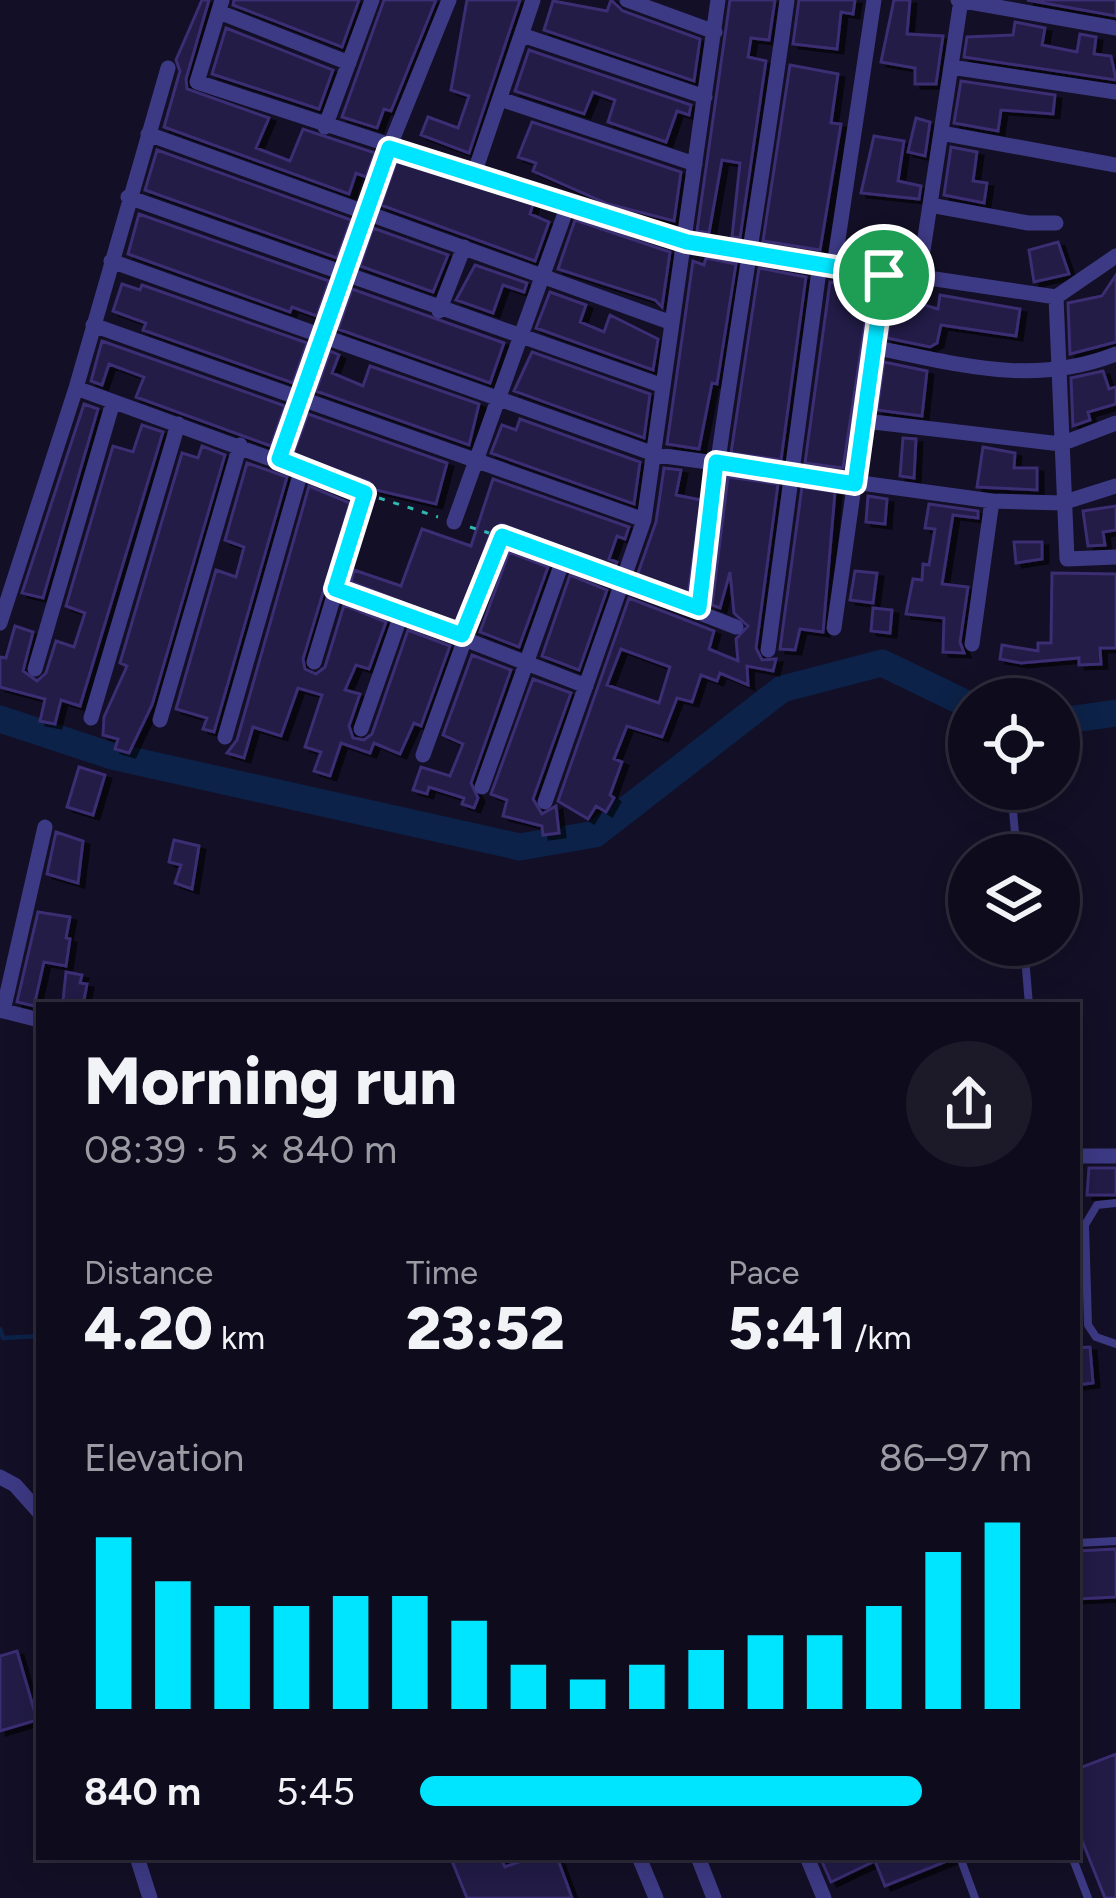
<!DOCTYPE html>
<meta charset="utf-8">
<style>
body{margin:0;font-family:Figtree,sans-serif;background:#1c1929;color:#f1f3f6;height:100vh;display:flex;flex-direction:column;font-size:45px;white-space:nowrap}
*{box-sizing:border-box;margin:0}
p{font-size:39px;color:#9b9ba3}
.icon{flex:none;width:66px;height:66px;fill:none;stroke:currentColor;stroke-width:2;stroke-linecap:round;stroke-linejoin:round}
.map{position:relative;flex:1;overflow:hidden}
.drawer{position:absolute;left:36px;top:1002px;width:1044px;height:858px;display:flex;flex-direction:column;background:#0e0b1c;border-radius:0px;box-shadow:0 6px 30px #0003,0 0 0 3px #2e2b3b}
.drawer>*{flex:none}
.fabs{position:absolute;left:948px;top:678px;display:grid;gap:24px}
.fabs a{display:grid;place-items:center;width:132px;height:132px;border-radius:50%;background:#0e0b1c;box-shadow:0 6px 30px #0003,0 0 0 3px #2e2b3b;font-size:60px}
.pin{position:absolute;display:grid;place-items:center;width:102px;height:102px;color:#fff;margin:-51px;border:6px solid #fff;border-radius:50%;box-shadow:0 3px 12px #0007}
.round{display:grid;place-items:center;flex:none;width:126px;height:126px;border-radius:63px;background:#1c1929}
.summary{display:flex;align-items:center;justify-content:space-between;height:204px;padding:0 48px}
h1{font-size:66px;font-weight:800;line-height:90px}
.stats{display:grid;grid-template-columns:repeat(3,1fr);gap:18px;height:204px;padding:12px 48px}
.stats div{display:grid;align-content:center}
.stats b{font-size:60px;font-weight:800}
.stats small{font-size:33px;font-weight:400}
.stats p{font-size:33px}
.chart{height:336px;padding:24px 48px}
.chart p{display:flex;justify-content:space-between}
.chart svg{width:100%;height:216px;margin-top:12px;stroke:#00e5ff;stroke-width:6}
ul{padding:0 48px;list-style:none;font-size:39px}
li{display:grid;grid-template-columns:192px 144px 1fr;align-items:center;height:90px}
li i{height:30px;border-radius:15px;background:#00e5ff}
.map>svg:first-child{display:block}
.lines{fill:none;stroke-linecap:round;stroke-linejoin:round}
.stream{stroke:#0c2248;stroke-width:4.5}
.river{stroke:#0c2248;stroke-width:27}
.building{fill:#241b47;stroke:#3b2d73;stroke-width:3;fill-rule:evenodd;filter:url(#shadow)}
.path{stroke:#2fb8b0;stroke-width:3;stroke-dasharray:6 9;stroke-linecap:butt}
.lane{stroke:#3d3a85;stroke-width:8}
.street{stroke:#3d3a85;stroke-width:15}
.route-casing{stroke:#fff;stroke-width:24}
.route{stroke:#00e5ff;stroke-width:15}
</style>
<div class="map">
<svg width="1116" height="1898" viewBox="0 0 1116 1898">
<defs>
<filter id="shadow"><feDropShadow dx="6" dy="4" stdDeviation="0" flood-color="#0009"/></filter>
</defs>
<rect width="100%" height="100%" fill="#130f26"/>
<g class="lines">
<path class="stream" d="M0,1329L3,1338L39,1336"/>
<path class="river" d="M0,719L112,756L520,847L595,834L782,689L882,663L969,705
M1059,721L1116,713"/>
</g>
<path class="building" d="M202,0H209L186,79L187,89L269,118L256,148L290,161L303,129L375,153L366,177L356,173L349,194L164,127L180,71L176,60Z
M234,0H359L342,47L233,5Z
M384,0H436L391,111L384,109L377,128L342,117Z
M467,0H520L469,153L421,135L428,117L458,128L469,96L451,90Z
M611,0L623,11L700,39L694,81L544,30L553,1L607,11Z
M730,0H775L769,40L751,38L748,57L766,61L740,238L732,237L740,163L722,160L709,233L697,231Z
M799,0H855L853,14L841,12L837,49L793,44Z
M894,0H910L907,34L943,36L936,84H915V68L881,62Z
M1027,0H1116V16Z
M1015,22L1045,28L1042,45L1077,52L1080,34L1096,37L1094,54L1111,56L1116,80L964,57L967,37L1013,35Z
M226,28L333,70L319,109L212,74Z
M529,50L691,105L689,115L677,111L666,142L608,122L615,100L593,92L584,114L515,91Z
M790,65L838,74L831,123L841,124L820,250L763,241Z
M961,81L1055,95L1053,114L1001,110L998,131L954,123Z
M916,118L930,122L925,156L908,152Z
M532,122L681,172L674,221L608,204L533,171L536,163L518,157Z
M874,136L904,141L898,181L921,186L919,199L861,193Z
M951,147L977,152L973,181L987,183L984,203L944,195Z
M157,150L351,220L337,258L145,190Z
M397,160L533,204L530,214L549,222L535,261L381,205Z
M139,214L329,281L317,316L292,307L290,312L128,254Z
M575,220L670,252L662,307L655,300L558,269Z
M373,228L448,255L433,292L360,266Z
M862,233L888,238L884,259L858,255Z
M1058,242L1069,274L1034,282L1029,250Z
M706,258L736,264L717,384L712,383L699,449L667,444L693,261L704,265Z
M475,265L527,283L524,292L503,285L493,313L456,300Z
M759,268L806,277L781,460L731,453Z
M1116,275V342L1070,354L1068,303L1102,296Z
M830,282L848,285L845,304L867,311L843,468L805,463Z
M122,284L140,290L142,285L307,343L293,383L143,330L146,323L113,311Z
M352,289L504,343L490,383L338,329Z
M550,292L586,305L580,322L604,332L610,315L658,339L653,370L536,328Z
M940,295L1020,309L1016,336L941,325L937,343L930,347L887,338L893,296L938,309Z
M102,341L285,406L271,446L136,397L144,377L109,364L102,385L91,381Z
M330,351L339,355L332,373L363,386L370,366L479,404L469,445L316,391Z
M532,352L650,394L644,438L514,391Z
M884,362L927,371L922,416L877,410Z
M1103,371L1109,389L1116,387V404L1088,412L1090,420L1073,426L1071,378Z
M84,404L98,409L43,598L22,593Z
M308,414L447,463L436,504L376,490L369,482L293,454Z
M520,419L640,462L634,504L491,453L502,425L516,430Z
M142,425L163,432L80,706L61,700L55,724L40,721L45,699L0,687V657L6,658L15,626L33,632L23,671L37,681L46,673L56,641L74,647L85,613L66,606L113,446L133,452Z
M903,438L916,439L914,478L900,476Z
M202,446L225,455L152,705L129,753L115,749L118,739L103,735L104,717L127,666L120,663L182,453L198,458Z
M983,447L1015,453L1014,468H1037V490L977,487Z
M247,463L287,477L214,732L203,729L207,718L176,709L216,570L236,577L244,547L225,540Z
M664,468L681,470L676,495L701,500L688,596L637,576L656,522Z
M728,477L778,484L756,648L762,660L776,659L773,671L747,666L748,685L720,673L717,681L701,675L692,702L677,698L662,737L627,726L614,759L622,762L610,795L614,798L606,812L596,806L588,819L558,801L629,598L714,631L709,649L738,661L736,639L748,626L734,613L730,572L720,608L712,605ZM621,649L670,667L659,703L607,685Z
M493,479L629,527L625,539L617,536L609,559L617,562L615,567L501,524L491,532L458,624L351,582L354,570L401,586L422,529L471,546Z
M309,486L350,503L303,659L305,669L316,674L325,667L344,605L386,622L369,669L356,665L345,690L360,694L349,726L353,738L364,740L372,734L408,630L450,646L421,726L414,723L400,754L374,743L370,753L341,743L330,776L314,771L321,752L305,747L322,695L298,688L281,736L253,727L244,758L227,753L237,740Z
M802,487L835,492L823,632L800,629L795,650L780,649Z
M868,496L887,499L885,524L866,522Z
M929,504L978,511V518L953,515L942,584L968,587L960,642L964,653L943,652L944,618L906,614L913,579L922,580L923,564L929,565L935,529L925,528Z
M1116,506V530L1103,532L1105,545L1088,546L1083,511Z
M1014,542H1042V559L1016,563Z
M509,552L548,567L519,647L480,632Z
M855,571L877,573L873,603L850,600Z
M1052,573L1116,574V648H1100L1101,664L1079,665V658L1021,663L1000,659L1002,645L1038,651V643H1051Z
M570,575L607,590L579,670L542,656Z
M873,608L892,610L890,633L871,631Z
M472,655L511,670L471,783L478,798L474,808L462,804L464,798L429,787L427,794L413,790L421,767L450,776L463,744L443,735Z
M533,679L571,693L533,799L542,814L556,806L559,833L543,835L542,826L503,816L507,800L491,794Z
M79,767L105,775L93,815L67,807Z
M56,832L83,841L78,883L47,874Z
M174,840L199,846L192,889L175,883L181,865L169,862Z
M38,912L70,917L66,938L70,939L66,966L44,962L34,1006L17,1002Z
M66,972L82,975L80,983L87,984L83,1005L63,1001Z
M1089,1168H1116V1195H1087Z
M1090,1347L1093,1383L1077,1385V1348Z
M1116,1549V1597L1077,1599V1551Z
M17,1651L37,1720L0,1731V1656Z
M1116,1754V1898H1105L1077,1828V1769Z
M461,1857H500L505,1867L533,1857H557L572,1898H467L452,1861Z
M820,1857H952V1859L885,1886L875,1861L831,1882Z"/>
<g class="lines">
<path class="path" d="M379,498L438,517
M470,527L489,533"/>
<path class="lane" d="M1011,789L1017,855
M1024,945L1029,1005
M1116,1203L1097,1205L1085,1225L1088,1325L1096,1337L1116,1344
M1077,1543L1116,1541
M960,1857L975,1898
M1073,1859L1088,1898"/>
<path class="street" d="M222,0L197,82L687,242L1056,297L1116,256
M627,0L715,32
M958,0L1116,28
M219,12L349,63
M522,35L705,97
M951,67L1116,92
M503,100L695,164
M325,127L372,0
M941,133L1116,165
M148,134L672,323
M474,174L533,0
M128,197L663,386
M930,205L1028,223H1056
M111,261L657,455L992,501L1062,503L1116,486
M834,266L874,0
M919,277L961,0
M1056,297L1067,559L1116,557
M439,311L464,247
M93,325L644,520
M872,347C958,364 1032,387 1116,354
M76,388L365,493L314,662
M865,421L1061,444L1116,423
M279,459L389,148L449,0
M454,522L569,202
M335,589L586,686
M699,608C722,405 760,203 787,0
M0,623L76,388L168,68
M834,628L884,275
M972,644L992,501
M768,650L820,263
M35,669L113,402
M91,718L178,424
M160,720L240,445
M361,729L402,612
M225,737L302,468
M423,755L502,536L736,627
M482,787L563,560
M545,802L644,520L718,0
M0,1010L39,1020
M3,1011L45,827
M1077,1156H1116
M0,1477L15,1485L39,1512
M137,1857L150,1898
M639,1857L656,1898
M698,1857L714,1898
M807,1857L824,1898"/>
</g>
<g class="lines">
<g class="route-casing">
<path id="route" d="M389,148L687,242L884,275L855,484L716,462L699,608L502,536L462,635L335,589L365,493L279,459Z"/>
</g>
<use href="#route" class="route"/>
</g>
</svg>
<div class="fabs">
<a><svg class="icon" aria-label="locate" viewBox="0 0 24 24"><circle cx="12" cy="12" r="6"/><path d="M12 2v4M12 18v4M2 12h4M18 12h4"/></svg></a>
<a><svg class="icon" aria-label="layers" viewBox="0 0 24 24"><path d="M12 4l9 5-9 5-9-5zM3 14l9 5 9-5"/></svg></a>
</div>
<div class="pin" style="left:884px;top:275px;background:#1e9e55"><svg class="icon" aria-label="arrive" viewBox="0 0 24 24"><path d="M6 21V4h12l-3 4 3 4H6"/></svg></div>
<section class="drawer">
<div class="summary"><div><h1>Morning run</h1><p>08:39 · 5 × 840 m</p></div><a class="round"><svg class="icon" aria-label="share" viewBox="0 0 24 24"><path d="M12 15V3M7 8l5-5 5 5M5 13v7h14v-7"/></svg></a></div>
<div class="stats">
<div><p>Distance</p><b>4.20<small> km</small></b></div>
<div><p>Time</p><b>23:52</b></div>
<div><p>Pace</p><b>5:41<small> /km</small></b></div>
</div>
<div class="chart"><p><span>Elevation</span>86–97 m</p>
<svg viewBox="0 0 160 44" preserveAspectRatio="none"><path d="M5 44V9M15 44V18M25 44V23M35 44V23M45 44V21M55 44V21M65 44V26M75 44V35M85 44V38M95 44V35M105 44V32M115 44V29M125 44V29M135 44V23M145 44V12M155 44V6"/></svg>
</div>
<ul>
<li><b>840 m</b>5:45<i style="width:82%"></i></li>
</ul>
</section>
</div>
